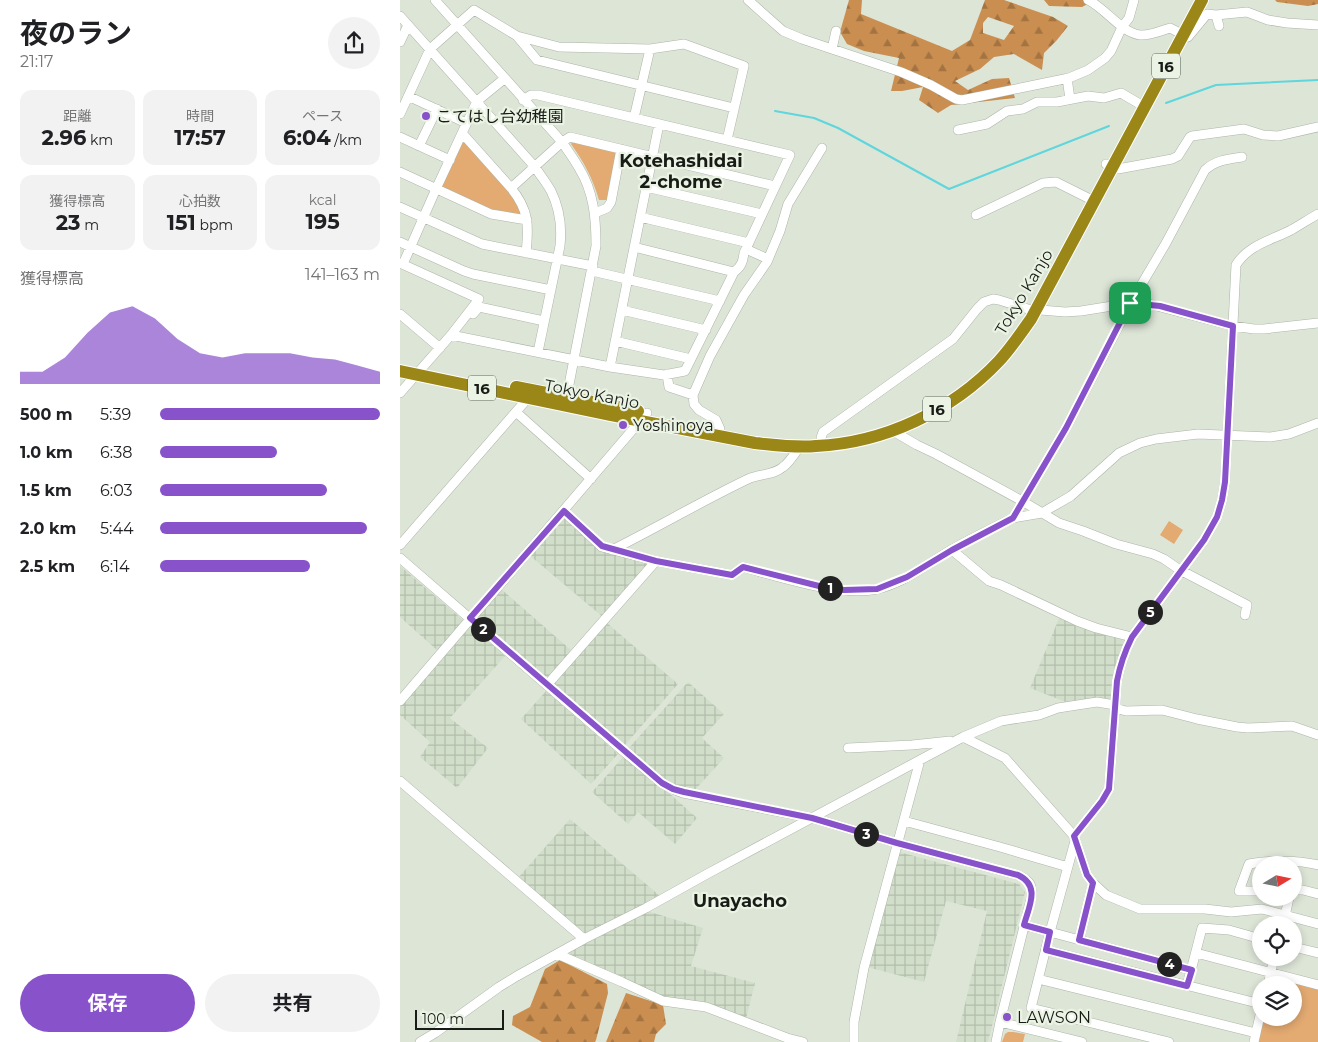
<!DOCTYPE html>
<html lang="ja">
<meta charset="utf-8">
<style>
body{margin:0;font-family:Montserrat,"Noto Sans JP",sans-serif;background:#f2f2f2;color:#202124;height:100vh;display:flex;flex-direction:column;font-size:19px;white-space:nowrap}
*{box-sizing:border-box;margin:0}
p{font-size:16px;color:#757577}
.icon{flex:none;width:28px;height:28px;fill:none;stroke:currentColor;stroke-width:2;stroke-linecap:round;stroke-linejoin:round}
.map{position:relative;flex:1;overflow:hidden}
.panel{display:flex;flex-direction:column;background:#fff;width:400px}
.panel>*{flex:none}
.needle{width:32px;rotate:80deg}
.fabs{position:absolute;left:852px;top:856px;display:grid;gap:10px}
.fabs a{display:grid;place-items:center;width:50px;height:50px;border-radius:50%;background:#fff;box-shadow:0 2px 8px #0003;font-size:25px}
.scale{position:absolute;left:15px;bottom:12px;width:89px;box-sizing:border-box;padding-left:5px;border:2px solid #181b16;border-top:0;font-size:14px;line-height:18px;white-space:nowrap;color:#181b16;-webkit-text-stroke:4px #eaf3e4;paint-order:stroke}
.pin{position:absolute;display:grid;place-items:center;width:42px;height:42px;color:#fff;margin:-21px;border-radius:10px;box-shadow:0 2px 8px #0006}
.km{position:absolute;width:25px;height:25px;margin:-12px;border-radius:50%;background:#222;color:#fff;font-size:14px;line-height:25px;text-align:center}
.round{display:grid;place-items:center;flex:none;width:52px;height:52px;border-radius:26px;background:#f2f2f2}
.headline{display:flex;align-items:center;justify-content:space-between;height:85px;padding:0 20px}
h1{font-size:28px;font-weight:700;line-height:38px}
.metrics{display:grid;grid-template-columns:repeat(3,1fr);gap:8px;height:85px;padding:5px 20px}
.metrics div{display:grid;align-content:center;border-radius:12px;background:#f2f2f2;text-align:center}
.metrics b{font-size:21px;font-weight:700}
.metrics small{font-size:14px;font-weight:400}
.metrics p{font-size:14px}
.chart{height:140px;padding:10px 20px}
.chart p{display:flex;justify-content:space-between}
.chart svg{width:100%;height:90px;margin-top:5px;fill:#8752ca;opacity:.7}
.cta{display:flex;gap:10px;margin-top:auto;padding:10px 20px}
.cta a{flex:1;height:58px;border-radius:30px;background:#8752ca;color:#fff;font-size:20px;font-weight:700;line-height:58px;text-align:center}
.cta a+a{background:#f2f2f2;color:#202124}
ul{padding:0 20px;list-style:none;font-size:16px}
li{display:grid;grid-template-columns:80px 60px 1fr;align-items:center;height:38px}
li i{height:12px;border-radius:6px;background:#8752ca}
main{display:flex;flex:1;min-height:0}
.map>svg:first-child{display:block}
.industrial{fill:url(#industrial-grid)}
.forest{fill:url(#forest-firs);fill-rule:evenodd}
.park{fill:#e3aa72}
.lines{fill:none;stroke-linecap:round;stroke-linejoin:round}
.stream{stroke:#5ed6dc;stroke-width:2}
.minor-casing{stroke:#adb5a8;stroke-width:10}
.highway-casing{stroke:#fff;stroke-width:14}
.minor{stroke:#fff;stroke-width:9}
.highway{stroke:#9a8717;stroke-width:12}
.route-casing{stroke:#fff;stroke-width:10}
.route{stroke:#8752ca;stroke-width:6}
.poi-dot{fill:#8752ca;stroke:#eaf3e4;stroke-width:2}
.labels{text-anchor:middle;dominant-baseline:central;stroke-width:4.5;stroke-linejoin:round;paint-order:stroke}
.shield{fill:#eaf3e4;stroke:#575c54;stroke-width:1}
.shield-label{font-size:15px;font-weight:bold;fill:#181b16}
.poi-label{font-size:16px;fill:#181b16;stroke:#eaf3e4;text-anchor:start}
.street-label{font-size:16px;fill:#181b16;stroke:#eaf3e4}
.neighbourhood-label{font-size:18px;font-weight:bold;fill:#181b16;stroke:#eaf3e4}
</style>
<main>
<section class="panel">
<div class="headline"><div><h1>夜のラン</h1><p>21:17</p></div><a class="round"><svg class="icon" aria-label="share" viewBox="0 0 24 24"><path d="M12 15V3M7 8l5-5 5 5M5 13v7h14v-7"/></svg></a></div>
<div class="metrics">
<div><p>距離</p><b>2.96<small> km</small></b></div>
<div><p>時間</p><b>17:57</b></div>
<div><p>ペース</p><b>6:04<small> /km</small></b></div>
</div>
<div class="metrics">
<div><p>獲得標高</p><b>23<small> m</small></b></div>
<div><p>心拍数</p><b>151<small> bpm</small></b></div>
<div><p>kcal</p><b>195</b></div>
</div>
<div class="chart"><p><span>獲得標高</span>141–163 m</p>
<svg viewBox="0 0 160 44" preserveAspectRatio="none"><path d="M0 44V38L10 38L20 31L30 19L40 9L50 6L60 12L70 22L80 29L90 31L100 29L110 29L120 29L130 31L140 32L150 35L160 38V44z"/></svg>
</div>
<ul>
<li><b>500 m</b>5:39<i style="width:100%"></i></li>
<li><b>1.0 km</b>6:38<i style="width:53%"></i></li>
<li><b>1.5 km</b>6:03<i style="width:76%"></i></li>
<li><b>2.0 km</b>5:44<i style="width:94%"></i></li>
<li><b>2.5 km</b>6:14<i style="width:68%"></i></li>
</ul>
<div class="cta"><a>保存</a><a>共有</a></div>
</section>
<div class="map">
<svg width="918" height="1042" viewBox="0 0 918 1042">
<defs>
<pattern id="industrial-grid" width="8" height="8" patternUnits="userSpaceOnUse" patternTransform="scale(1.25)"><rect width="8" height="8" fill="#d1dec9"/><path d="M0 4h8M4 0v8" fill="none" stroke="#b3beac"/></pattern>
<pattern id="forest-firs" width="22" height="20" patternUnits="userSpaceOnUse" patternTransform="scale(1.25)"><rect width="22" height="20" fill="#ca8e50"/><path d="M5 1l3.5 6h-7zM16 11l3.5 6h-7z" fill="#a37341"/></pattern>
</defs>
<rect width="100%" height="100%" fill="#dde5d7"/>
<path class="industrial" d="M161,518H167L202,550L251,564L204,618L128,554Z
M0,566L64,621L38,651L0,617Z
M100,588L172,651L147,680L73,618Z
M660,616L726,639L714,669L712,702L668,703L630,688Z
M69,623L105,656L50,718L88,748L57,788L20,757L30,742L0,715V705Z
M207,623L278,684L225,745L153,684Z
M288,682L324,714L302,738L324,758L294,791L276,787L264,781L227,750Z
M146,691L218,754L191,784L121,719Z
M224,756L269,793L297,818L275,844L238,812L228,824L192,792Z
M170,819L260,896L183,937L117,879Z
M499,852L619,884L625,892L588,1042H556L587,911L546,901L524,982L467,967Z
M247,911L303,928L291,966L355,983L346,1019L263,998L163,954Z"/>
<path class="forest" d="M449,0H462L461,14L552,51L570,40L585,0H604L653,17L668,26L657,40L644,53L642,70L614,54L594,57L580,69L555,81L568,90L592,79L609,78L615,98L551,105L538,113L519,100L523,87L502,91H491L499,58L464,51L447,44L440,32ZM588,17L614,26L604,40L583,33V23Z
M644,0H695L682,7L649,6Z
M875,0H918V4L908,6L877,2Z
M160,960L207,984L208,993L196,1040L195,1042H142L112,1025L113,1016L130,1007L145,969Z
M226,993L263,1005L266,1024L256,1034L254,1042H206Z"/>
<path class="park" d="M174,140L217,150L209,200H199C193,179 184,162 171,144Z
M66,142L112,194L123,215L90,211L43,190L42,186L60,143Z
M769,521L783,530L774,544L760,535Z
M872,977L918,989V1042H856L862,1018H894V985H871Z
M608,1032H613L625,1034L623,1042H602L605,1034Z"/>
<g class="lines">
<path class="stream" d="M766,103L816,85L918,80
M375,111L414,118L438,128L549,189L709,126"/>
<g class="minor-casing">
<path id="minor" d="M35,0L162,142C168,151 174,159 179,168C194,192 196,219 196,246L166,400
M348,0L383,31L402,39L501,72L531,85L556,99L562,100L669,78L688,70L705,58L711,51L722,27L729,18L734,0
M688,0C705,8 722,33 740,35C749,36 761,31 770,28L788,37L807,14L816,15L819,26
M816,15L847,12L868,20L887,23L918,25
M0,16L135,167C140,175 146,182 151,191C159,207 162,227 160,246L138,352
M117,36L137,60L334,108
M0,42L8,25
M432,49L436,31
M667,78L670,99
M8,96L66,123
M0,114L30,49L74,10L117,36L159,47L250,49L284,44L344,66L327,140
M234,118L250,49
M558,130L587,124L607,111L623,109L637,102H657L688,96L704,98L721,93L738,103
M62,133L111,188C129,210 129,225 126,253
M0,137L50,160
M19,146L37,109
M706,164L718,169L772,159L778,156L790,137L792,136L844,129L863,135L878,136L918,127
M0,172L91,214L127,220
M246,187L362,214
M111,188L162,142L170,137L375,186
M0,207L82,244L193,266
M195,213L207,208L211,202L221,149
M576,215L643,183L656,182L688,198
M240,217L349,243
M0,242L64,271L73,274L151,290
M234,247L334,272
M346,249L368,259
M0,263L79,299L51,335L0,393
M3,264L36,189L77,101L104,79
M192,271L320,301
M222,310L306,330
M0,314L40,348
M73,314L79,307L144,321
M51,335L210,367L264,375L285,371L334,272C341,267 343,262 344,253L390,155L138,95H131L123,100
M215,341L291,359
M210,367L259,124
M267,374L269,387L293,395
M116,412L191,479
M320,429L316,420L299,410L294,404L293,395L310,356L344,295L367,262L380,231L388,204L422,148
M493,431L517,445L536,454L624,502L659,523L683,531L716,544L753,554L764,559L780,570L847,605L845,615
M421,438L423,432L553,339L577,309L584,302L593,299L599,300L628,309L665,312L681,311L731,303L749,304L833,326L854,329H864L918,323
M164,511L202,547L256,561L332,575L343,567C380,577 439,597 477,589C504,583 527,564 551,550C568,540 587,531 605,522L613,518L642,513L652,507L671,496L719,453L740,443L756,439L798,434L870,437L889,434L918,423
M613,518L666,428L730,304L766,243L805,170C816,160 828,159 842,157
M0,545L128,398
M212,550C258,527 302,501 348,479C359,474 374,475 383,467C390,462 395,453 400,446
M552,550L589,581L601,585L677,621L696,628L732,637
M0,558L223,751L262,783L273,789L283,793L412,818L497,843L618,875C631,881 633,886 631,899L600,1022L596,1042
M147,685L256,561
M0,701L247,413
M715,708L726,711L762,710L797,719L837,727L848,728L892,726L918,735
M563,737L605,758L674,836L687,875L693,883L706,895L740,909H805L831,912L862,909L918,924
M448,748L512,745L550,741
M0,781L184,939
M504,821L600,847L668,867
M674,836L702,801L709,789L717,681C720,665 725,651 732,637L804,540L817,517L822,500L825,482L836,265C848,245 872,240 891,230C900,225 909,219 918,214
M675,841L650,932L631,1008L769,1042
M894,890H903L918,894
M861,891H839L849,864C868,860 899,860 918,865
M624,925L791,970
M883,925L889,898
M679,940L693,883
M894,947L918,953
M646,950L861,1004
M796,953L918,985
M157,954L222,982L263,1001L306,1007L387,1038L403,1042
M638,979L856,1033
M868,985L874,958
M787,986L802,928L829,930L861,939
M600,1022L682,1042
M20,1042L35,1033L99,987L117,976L184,939L246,908L307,874L563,737L601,721L639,715L658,708L697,702L715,705
M454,1042V1022L464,968L520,760
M854,1042L861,1011"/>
</g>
<g class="highway-casing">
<path id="highway" d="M0,371L210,415L355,443C375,445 396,448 416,446C484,443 552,411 599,361C611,348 621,333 631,319L802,0
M116,387L238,411"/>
</g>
<use href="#minor" class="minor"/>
<use href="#highway" class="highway"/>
</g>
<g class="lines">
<g class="route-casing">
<path id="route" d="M730,303L760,306L833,326L825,482L822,500L817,517L804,540L732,637C725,651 720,665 717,681L709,789L702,801L674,836L687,875L693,883L679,940L792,970L787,986L646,950L650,932L624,925C629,906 641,886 618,875L497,843L412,818L284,792L273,789L262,783L70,618L164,511L202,546L256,561L332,575L343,567L423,587L444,590L477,589L507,577L552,550L613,518L666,428Z"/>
</g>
<use href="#route" class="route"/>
</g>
<g class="poi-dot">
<circle cx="26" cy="116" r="5"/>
<circle cx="223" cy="425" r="5"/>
<circle cx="607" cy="1017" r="5"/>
</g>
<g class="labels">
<g class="shield">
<rect x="752" y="53.5" width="28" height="25" rx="4"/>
<rect x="68" y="375.5" width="28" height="25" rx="4"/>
<rect x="523" y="396.5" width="28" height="25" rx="4"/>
</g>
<g class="shield-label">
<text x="766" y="66">16</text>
<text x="82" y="388">16</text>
<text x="537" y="409">16</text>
</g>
<g class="poi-label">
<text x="36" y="116">こてはし台幼稚園</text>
<text x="233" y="425">Yoshinoya</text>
<text x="617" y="1017">LAWSON</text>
</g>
<g class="street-label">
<text transform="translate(624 292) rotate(-59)">Tokyo Kanjo</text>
<text transform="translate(192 394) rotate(11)">Tokyo Kanjo</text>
</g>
<g class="neighbourhood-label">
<text x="281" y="161">Kotehashidai<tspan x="281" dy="21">2-chome</tspan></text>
<text x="340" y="901">Unayacho</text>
</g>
</g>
</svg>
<div class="fabs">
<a><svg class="needle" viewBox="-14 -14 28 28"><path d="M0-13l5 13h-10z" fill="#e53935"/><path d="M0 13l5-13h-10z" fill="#757577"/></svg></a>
<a><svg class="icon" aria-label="locate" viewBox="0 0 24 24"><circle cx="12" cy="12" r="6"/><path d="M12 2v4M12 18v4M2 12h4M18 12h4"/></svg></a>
<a><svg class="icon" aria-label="layers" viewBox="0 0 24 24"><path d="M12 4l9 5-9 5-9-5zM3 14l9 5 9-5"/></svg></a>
</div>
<div class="scale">100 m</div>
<div class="pin" style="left:730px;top:303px;background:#1e9e55"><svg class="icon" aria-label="arrive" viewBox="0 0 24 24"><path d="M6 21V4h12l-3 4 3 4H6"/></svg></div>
<b class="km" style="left:430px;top:588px">1</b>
<b class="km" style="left:83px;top:629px">2</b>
<b class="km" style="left:466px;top:834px">3</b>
<b class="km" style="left:769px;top:964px">4</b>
<b class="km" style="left:750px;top:612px">5</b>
</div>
</main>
